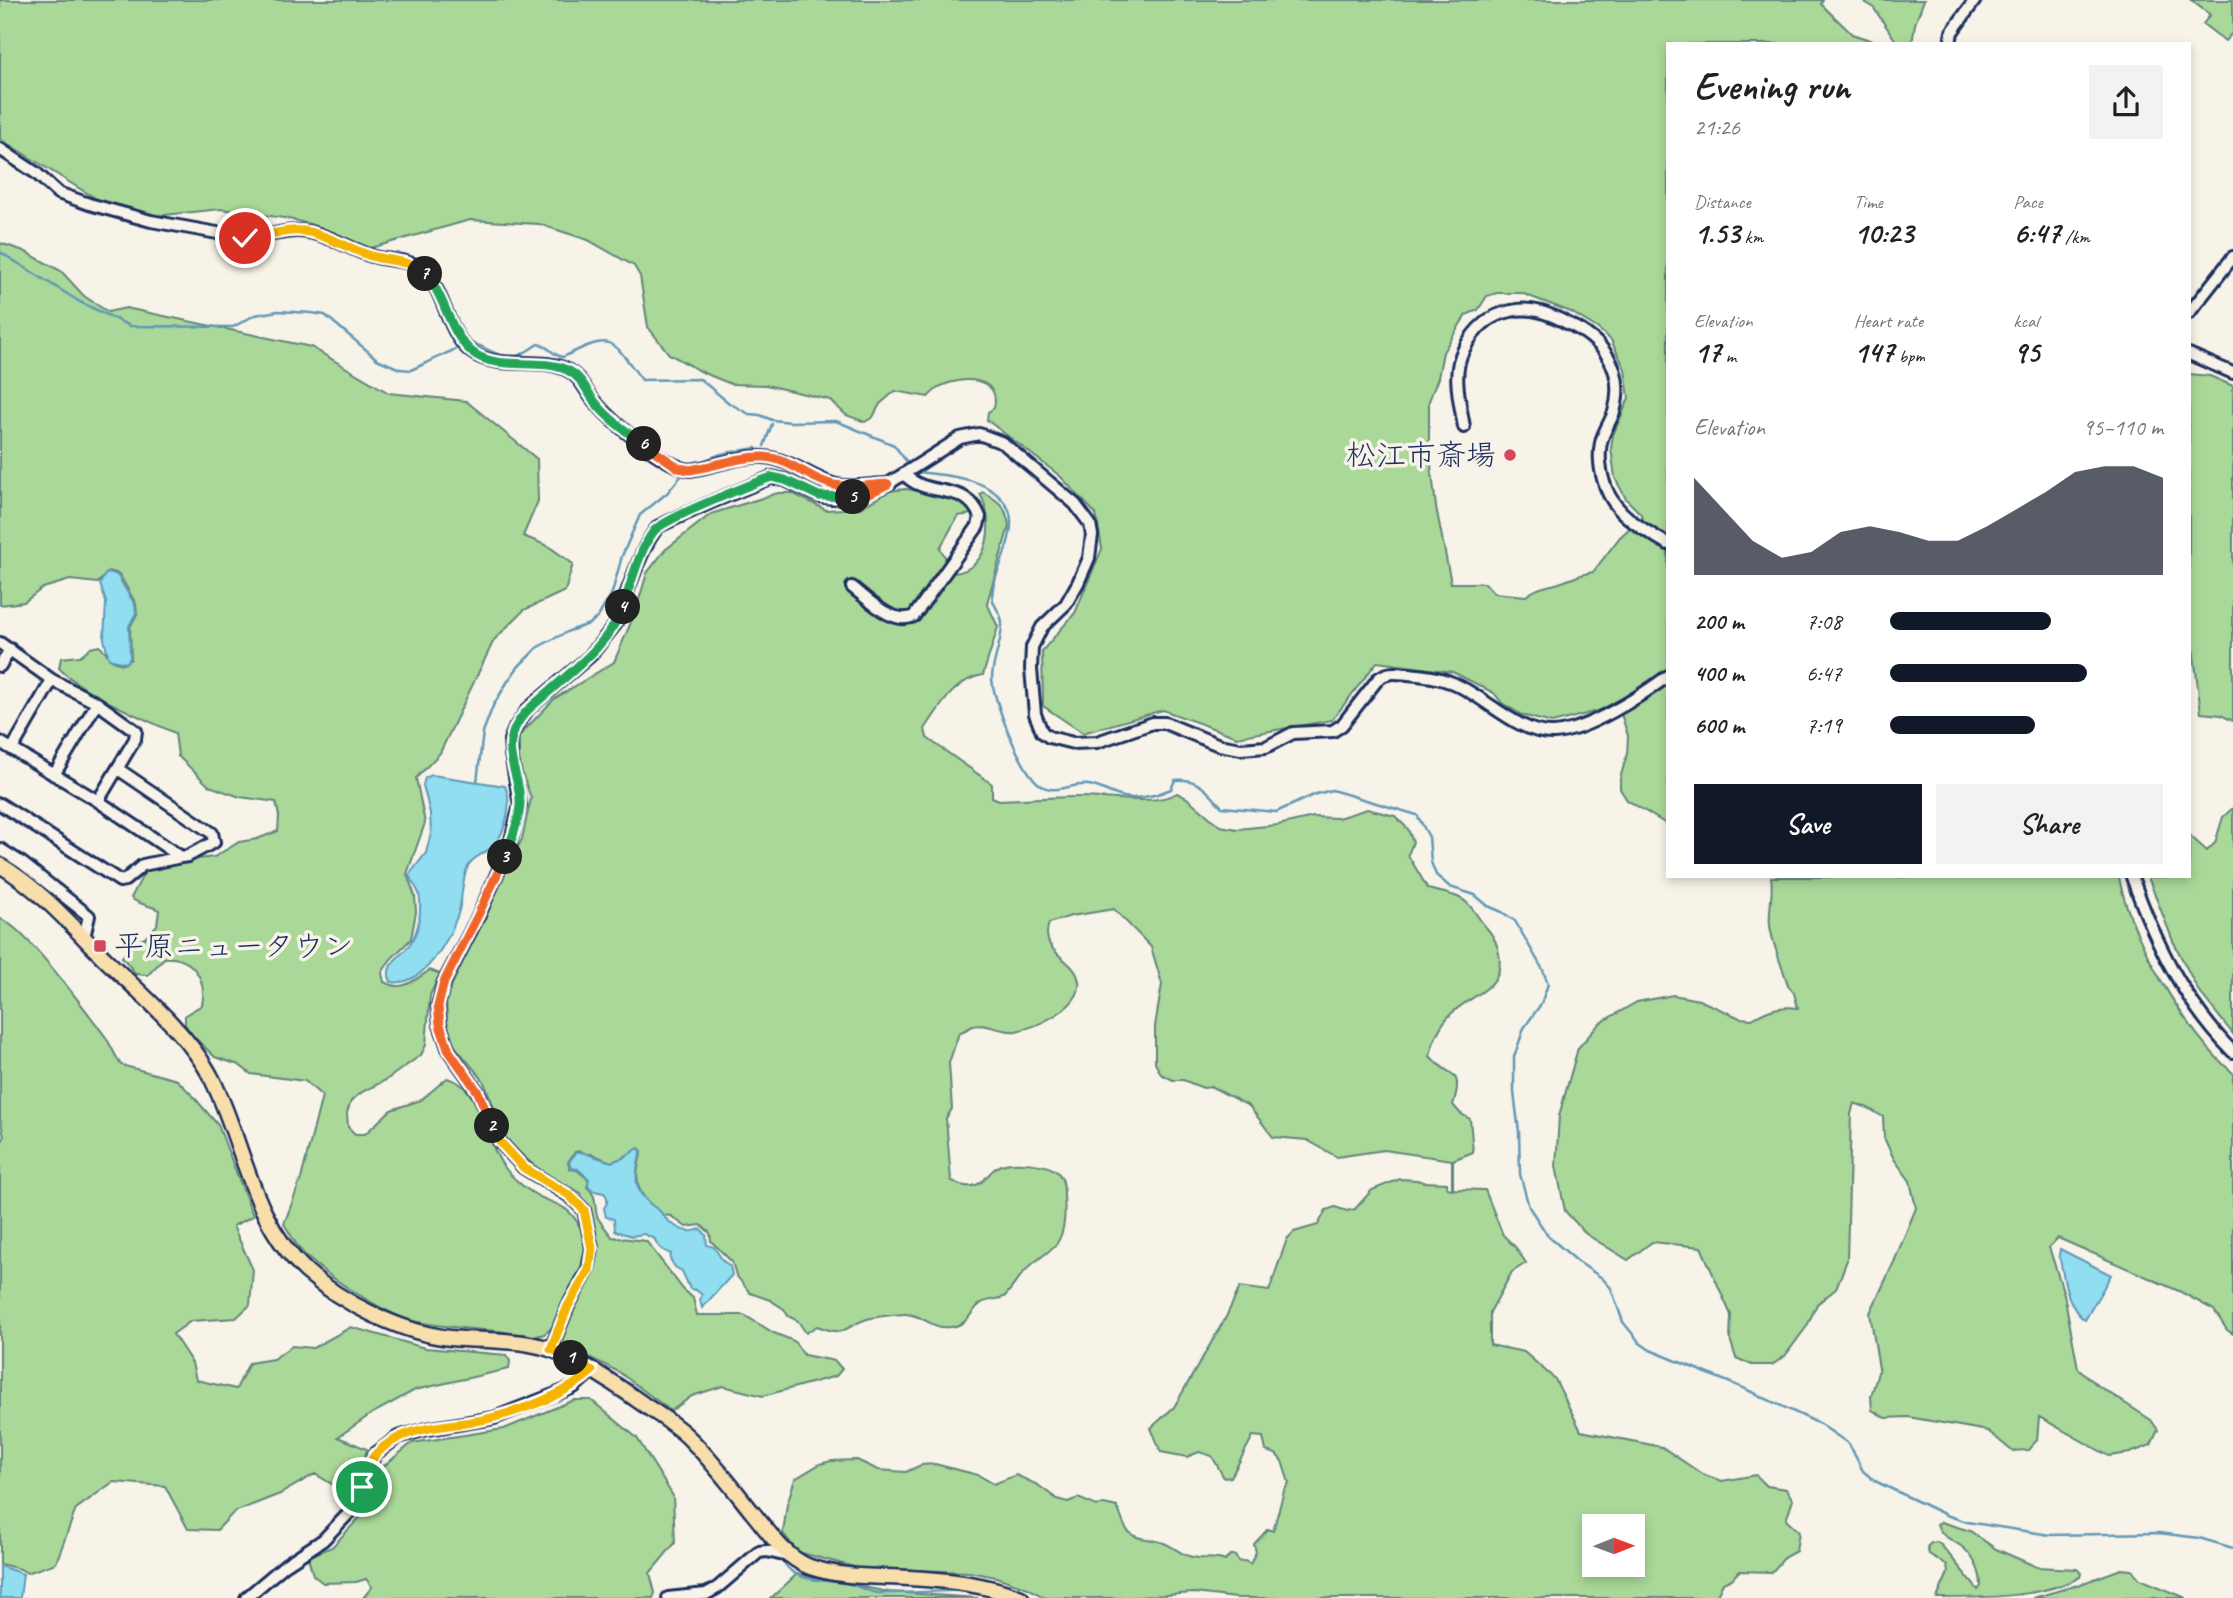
<!DOCTYPE html>
<meta charset="utf-8">
<style>
body{margin:0;font-family:Caveat,"Klee One",sans-serif;background:#f2f2f2;color:#222;height:100vh;display:flex;flex-direction:column;font-size:26px;white-space:nowrap}
*{box-sizing:border-box;margin:0}
p{font-size:23px;color:#767676}
.icon{flex:none;width:38px;height:38px;fill:none;stroke:currentColor;stroke-width:2;stroke-linecap:round;stroke-linejoin:round}
.map{position:relative;flex:1;overflow:hidden}
.sheet{position:absolute;left:1666px;top:42px;width:525px;height:836px;display:flex;flex-direction:column;background:#fff;border-radius:0px;box-shadow:0 4px 10px #0003}
.sheet>*{flex:none}
.needle{width:46px;rotate:89deg}
.tools{position:absolute;left:1582px;top:1514px;display:grid;gap:14px}
.tools a{display:grid;place-items:center;width:63px;height:63px;border-radius:0px;background:#fff;box-shadow:0 4px 10px #0003;font-size:35px}
.pin{position:absolute;display:grid;place-items:center;width:60px;height:60px;color:#fff;margin:-30px;border:4px solid #fff;border-radius:50%;box-shadow:0 2px 7px #0007}
.km{position:absolute;width:35px;height:35px;margin:-18px;border-radius:50%;background:#222;color:#fff;font-size:19px;line-height:35px;text-align:center}
.round{display:grid;place-items:center;flex:none;width:74px;height:74px;border-radius:0px;background:#f2f2f2}
.summary{display:flex;align-items:center;justify-content:space-between;height:119px;padding:0 28px}
h1{font-size:38px;font-weight:700;line-height:52px}
.figures{display:grid;grid-template-columns:repeat(3,1fr);gap:10px;height:119px;padding:7px 28px}
.figures div{display:grid;align-content:center}
.figures b{font-size:30px;font-weight:700}
.figures small{font-size:19px;font-weight:400}
.figures p{font-size:19px}
.chart{height:196px;padding:14px 28px}
.chart p{display:flex;justify-content:space-between}
.chart svg{width:100%;height:126px;margin-top:7px;fill:#111827;opacity:.7}
.button{display:flex;gap:14px;margin-top:auto;padding:14px 28px}
.button a{flex:1;height:80px;border-radius:0px;background:#111827;color:#fff;font-size:28px;font-weight:700;line-height:80px;text-align:center}
.button a+a{background:#f2f2f2;color:#222}
ul{padding:0 28px;list-style:none;font-size:23px}
li{display:grid;grid-template-columns:112px 84px 1fr;align-items:center;height:52px}
li i{height:18px;border-radius:9px;background:#111827}
.map>svg:first-child{display:block}
.green{fill:#a9d898;stroke:#62847b;stroke-width:2;fill-rule:evenodd}
.water{fill:#91def0;stroke:#6298b6;stroke-width:2}
.lines{fill:none;stroke-linecap:round;stroke-linejoin:round}
.stream{stroke:#6298b6;stroke-width:2.5}
.minor-casing{stroke:#1b2f5e;stroke-width:16}
.major-casing{stroke:#1b2f5e;stroke-width:19}
.minor{stroke:#f7f3e8;stroke-width:10}
.major{stroke:#f8deab;stroke-width:14}
.split-1-casing{stroke:#fff;stroke-width:14}
.split-2-casing{stroke:#fff;stroke-width:14}
.split-3-casing{stroke:#fff;stroke-width:14}
.split-4-casing{stroke:#fff;stroke-width:14}
.split-5-casing{stroke:#fff;stroke-width:14}
.split-6-casing{stroke:#fff;stroke-width:14}
.split-7-casing{stroke:#fff;stroke-width:14}
.split-8-casing{stroke:#fff;stroke-width:14}
.split-1{stroke:#f5b400;stroke-width:9}
.split-2{stroke:#f5b400;stroke-width:9}
.split-3{stroke:#f0652b;stroke-width:9}
.split-4{stroke:#22a559;stroke-width:9}
.split-5{stroke:#22a559;stroke-width:9}
.split-6{stroke:#f0652b;stroke-width:9}
.split-7{stroke:#22a559;stroke-width:9}
.split-8{stroke:#f5b400;stroke-width:9}
.poi-dot{fill:#d1495b;stroke:#f7f3e8;stroke-width:2.5}
.labels{text-anchor:middle;dominant-baseline:central;stroke-width:7;stroke-linejoin:round;paint-order:stroke}
.poi-label{font-size:30px;fill:#1b2f5e;stroke:#f7f3e8;text-anchor:end}
</style>
<div class="map">
<svg width="2233" height="1598" viewBox="0 0 2233 1598">
<rect width="100%" height="100%" fill="#f7f3e8"/>
<filter id="ink" filterUnits="userSpaceOnUse"><feTurbulence type="fractalNoise" baseFrequency=".0143" numOctaves="2"/><feDisplacementMap in="SourceGraphic" scale="14" xChannelSelector="R" yChannelSelector="G"/><feConvolveMatrix kernelMatrix="1 2 1 2 8 2 1 2 1" color-interpolation-filters="sRGB"/></filter>
<g filter="url(#ink)">
<path class="green" d="M0,0H1823L1821,4L1852,34L1882,44H1668V825L1627,800L1620,789V779L1627,754L1628,736L1617,701L1601,710L1552,723L1522,715L1502,703L1494,693L1453,672L1377,662L1332,720L1237,737L1163,710L1083,733L1043,706L1042,651L1075,613L1102,549L1096,514L1060,476L987,420L988,412L994,408C1001,376 962,376 941,386C936,389 932,393 928,397L895,391L880,404L873,417L865,422L846,415L830,400L766,385L731,384L704,373L669,354L648,327L640,276L634,266L588,240L539,224L470,220L371,248L310,224L284,218L221,209L155,216L103,203L0,139ZM1497,293H1521L1571,312L1597,328L1611,340L1625,369L1629,398L1613,435L1611,448L1615,478L1626,499L1641,514L1644,522L1638,528H1630L1620,537L1593,572C1580,574 1571,579 1559,583C1546,587 1537,587 1526,596L1494,593L1485,583H1451L1436,507L1429,448V401L1438,378L1443,352L1466,315L1478,310L1487,296Z
M1861,0H1924L1915,24L1912,44H1898L1873,7Z
M2191,0H2233V32L2225,41L2203,24L2210,15Z
M0,243L24,251L61,271L84,296L108,312L126,308L311,347L389,393L466,401L537,459L538,501L523,536L548,546L573,564L565,591L524,610L494,640L440,753L416,778L425,823L407,874L415,896L416,912L411,939L390,960L382,973L384,982C403,992 413,981 430,970L440,974L430,995L426,1045L421,1055L386,1080L362,1092L351,1101L347,1113L348,1127L355,1134H365L391,1110L421,1100L447,1078C484,1087 484,1142 505,1168C514,1180 529,1192 542,1198C559,1205 570,1208 579,1225C591,1246 585,1265 573,1284C563,1300 561,1325 544,1334C532,1340 511,1332 498,1331C469,1329 441,1327 413,1321C384,1313 327,1277 305,1255C296,1247 291,1234 284,1224L301,1179L322,1096L305,1081L251,1074L239,1065L215,1057L192,1035L185,1024V1015L202,1005C207,979 193,956 164,958L148,975L136,974L122,957L132,944L145,938L157,925L159,910C150,905 139,905 131,898L145,871L190,860L214,857L239,842L257,839L278,831L279,816L276,802L240,797L209,786L178,756L175,733C142,718 82,693 59,668L61,658L80,656L90,648L99,646C113,655 103,660 124,664L131,659L130,627L137,614L136,604L119,574L109,571L98,583L70,580L43,588L24,602L0,605Z
M2189,374L2210,376L2233,386V721L2221,715L2201,713L2193,647L2189,636Z
M905,489C931,491 951,492 972,508L973,514L958,516L940,548L954,573C991,569 995,520 980,494L983,492C1000,502 1006,505 1009,526L987,603L998,627L983,675C955,679 940,707 925,729L927,738L992,784V797L999,800C1026,799 1053,797 1080,797C1106,797 1156,806 1177,793L1187,798L1220,826L1237,829L1278,825L1313,817L1338,818L1367,809L1395,816L1408,829L1413,842L1408,855L1428,889C1438,892 1450,893 1460,898C1471,903 1477,917 1485,926C1500,942 1508,971 1487,988C1475,998 1459,1004 1448,1017C1438,1028 1433,1042 1430,1056C1449,1079 1465,1067 1453,1105L1460,1113L1470,1119L1473,1152L1453,1160V1189L1485,1190L1503,1235L1516,1248L1526,1263L1512,1272L1490,1312V1345L1524,1352L1555,1379L1581,1431L1662,1447L1702,1474L1722,1481L1756,1475L1767,1486L1786,1489L1793,1500L1786,1520L1799,1532L1796,1551L1785,1557L1772,1572L1739,1571L1732,1579L1723,1583L1716,1598H1236L1194,1593L1125,1598H1045L1028,1588L996,1577L969,1572L858,1568L798,1552L783,1533L787,1504L795,1479L820,1464L831,1461L857,1460L878,1470L906,1472L921,1465L935,1464L978,1475L994,1484L1016,1475L1038,1485L1057,1499L1068,1502L1078,1498L1097,1506L1104,1504L1117,1507C1121,1514 1123,1526 1128,1531C1137,1541 1152,1538 1164,1543C1178,1549 1181,1556 1198,1558C1208,1559 1216,1557 1225,1561L1230,1555H1234L1240,1562L1245,1561L1250,1564L1256,1552L1254,1544L1268,1529L1273,1531L1284,1491L1289,1483L1282,1461L1276,1454L1266,1451L1263,1437L1253,1436L1231,1477L1224,1478L1212,1456L1199,1452L1187,1457L1161,1452L1151,1428L1174,1407L1226,1317L1240,1287L1269,1291L1287,1239L1294,1232L1318,1225L1326,1210L1335,1207L1347,1211L1355,1209L1372,1190L1400,1179L1417,1180L1423,1182L1447,1183V1188L1452,1189V1160L1384,1150L1337,1157L1307,1140L1273,1137L1249,1106L1212,1087L1203,1088L1183,1080H1173L1161,1074L1155,1063V1026L1162,984L1151,947L1114,909L1071,916L1049,923C1038,954 1075,957 1079,981C1083,1007 1037,1027 1016,1031C1003,1033 986,1022 973,1026C969,1028 963,1031 959,1033L949,1063L952,1109L946,1118L951,1180C958,1184 963,1187 972,1186C985,1184 987,1173 997,1167C1009,1160 1050,1162 1059,1174C1064,1179 1064,1188 1064,1195C1065,1210 1066,1230 1057,1243C1049,1253 1037,1259 1028,1268C1019,1276 1013,1288 1004,1297C998,1299 989,1300 983,1302C970,1309 971,1325 950,1327C932,1330 921,1313 904,1314C891,1315 879,1316 867,1319C842,1327 848,1338 817,1326L806,1333L798,1321L788,1316L784,1309L770,1300L750,1293L736,1275L732,1262L711,1241L710,1233L701,1225L686,1227L671,1216L662,1215C659,1208 655,1209 650,1204C633,1188 636,1171 642,1151L639,1148L622,1158L611,1162L592,1154H586L581,1151L575,1152L568,1162L570,1169L577,1170L589,1180L587,1187C599,1197 593,1207 598,1218C602,1225 608,1231 612,1237L646,1241L683,1289L693,1298L697,1315H744L774,1333L794,1341L804,1355L835,1361L842,1369L836,1376L763,1396L723,1386L692,1396L671,1411L619,1372L579,1352L563,1341L566,1325L595,1270L597,1252L593,1229L581,1193L544,1174L501,1137L494,1107L483,1080L452,1043L447,1022L446,997L522,839L531,798L519,765V736L554,699L614,662L635,613L647,573L665,550L711,514L778,493H792L826,510L860,508L890,491ZM1594,1526H1633V1564H1594Z
M2233,808V1034L2198,990L2173,941L2148,877H2189V835L2207,851L2215,843L2223,817Z
M1771,877H2119C2129,936 2187,1035 2233,1073V1334L2227,1330L2214,1310L2181,1292L2058,1238L2049,1247L2064,1294L2078,1368L2097,1385L2151,1420L2158,1430L2151,1445L2130,1453L2109,1456L2039,1417L2037,1440L2028,1450L2012,1451L1988,1431L1908,1417L1885,1418L1872,1410L1871,1396L1879,1369L1870,1313L1894,1262L1916,1208L1910,1181L1894,1159L1884,1138L1883,1117L1868,1108L1854,1103L1851,1114L1847,1260L1836,1289L1817,1304L1807,1326L1785,1356L1772,1365H1752L1736,1358L1730,1339L1731,1315L1701,1247L1652,1242L1628,1260L1586,1234L1565,1211L1556,1166L1559,1116L1578,1048L1600,1023L1637,1002L1673,995L1699,1000L1740,1018L1752,1019C1768,1010 1779,1005 1798,1008L1794,993L1788,985C1782,966 1773,946 1770,926C1768,909 1774,894 1771,877Z
M0,919C23,925 88,1013 105,1036C111,1045 115,1056 121,1065L177,1080L193,1096L218,1125L253,1216L233,1226L253,1270L250,1305L236,1318L191,1321L173,1334L192,1363L196,1380L236,1389L249,1363L273,1359L292,1346L313,1348L351,1327L425,1348L506,1355L510,1361L509,1369L415,1390L371,1414L338,1437L367,1449L361,1473L350,1495L315,1474L280,1494L234,1512L217,1530L188,1529L165,1486L113,1482L76,1509L56,1563L27,1573L20,1569L0,1564V1145L4,1137L0,1118Z
M574,1400H591L637,1438L673,1496L675,1543L650,1573L655,1593L653,1598H363L372,1587L366,1579L356,1582L323,1583L313,1575L308,1557L332,1547L364,1513L379,1470L412,1443L504,1429Z
M1941,1522L1970,1531L1996,1549L2037,1567L2077,1569L2081,1573L2080,1577C2042,1598 1980,1598 1937,1598L1948,1573L1947,1565L1929,1554L1927,1547L1931,1543L1937,1542L1942,1546L1978,1590L1981,1586C1981,1571 1973,1555 1961,1546C1951,1539 1941,1537 1937,1524Z
M2121,1569L2132,1570L2140,1579L2186,1598H2033L2078,1585Z
M797,1574L889,1592L978,1598H771Z"/>
<path class="water" d="M109,572L117,575L135,605L136,613L129,626L130,658L126,663L109,659L104,639L106,602L100,584L104,576Z
M432,775L505,786C513,804 506,832 493,846C485,854 472,857 468,866C461,881 463,899 458,914C449,940 424,987 391,982C381,961 408,955 414,937C419,926 422,907 419,894C417,887 411,882 409,875L426,853L431,833L430,813L423,785L425,778Z
M639,1148L641,1151C633,1180 633,1194 660,1211C664,1219 679,1231 689,1231C693,1232 697,1230 701,1229L706,1235L707,1245L714,1247L723,1261L730,1266L732,1275L702,1308L700,1300L702,1295L696,1290L690,1289L682,1271L675,1267L670,1259L671,1254C664,1251 656,1247 655,1239L644,1234L632,1236L615,1231L614,1219L606,1217L604,1208C608,1202 609,1198 604,1193L594,1191L588,1186L589,1179L578,1169L571,1168L569,1162L576,1153L581,1152L611,1162L623,1158Z
M2060,1249L2111,1275L2085,1320C2066,1307 2064,1276 2059,1255Z
M0,1566L23,1574L20,1598H0Z"/>
<g class="lines">
<path class="stream" d="M0,252L80,302L130,326L233,327L255,315L278,311L312,313L325,315L377,359L400,369L411,370L460,347
M466,344C482,341 497,361 517,356C524,354 531,348 538,344C548,345 553,356 563,357C614,332 610,338 642,380L700,379L729,403L749,414L760,415L772,420L791,422L836,421L894,445L910,466
M764,446L772,424
M695,464L721,454L756,448
M915,470L918,472C949,476 991,477 1008,508C1018,527 1001,561 995,580C986,607 1002,607 1002,624C1002,642 993,659 992,677C992,698 1022,775 1042,786C1056,795 1074,782 1089,785C1101,787 1112,795 1124,797C1139,800 1157,795 1171,789L1175,780C1199,778 1207,791 1222,807L1276,812L1316,794L1332,790L1417,815L1429,837L1431,862L1436,875L1450,887L1475,895L1488,906L1502,912L1515,921L1543,970L1548,984L1541,1004L1524,1028L1514,1057V1093L1519,1132L1520,1174L1529,1207L1548,1236L1577,1261L1602,1278L1611,1288L1623,1322L1640,1343L1650,1350L1743,1388L1820,1424L1849,1444L1863,1471L1875,1481L1946,1515L1967,1522L2050,1535L2159,1533L2199,1538L2233,1548
M477,782L483,732L493,706L508,681L518,667L538,647L569,631L589,624L598,617L612,593L622,556L640,515L667,493L682,475
M783,1561C795,1584 825,1579 847,1583C857,1585 867,1592 878,1593C909,1594 939,1590 970,1591"/>
<g class="minor-casing">
<path id="minor" d="M1950,44L1952,32L1975,0
M0,149L36,173L58,193L89,204L151,221L245,238C267,238 286,228 308,232C330,235 351,250 372,256C387,261 406,259 419,267C423,270 430,278 433,283C447,305 451,341 476,355C503,370 545,356 569,371C582,378 586,393 596,403C613,423 664,466 690,470C714,467 740,455 764,457C788,459 808,475 830,483C845,489 867,485 884,484
M2189,313L2233,257
M2189,354L2233,373
M1464,427C1460,402 1451,372 1464,349C1475,328 1489,315 1511,311C1532,306 1550,314 1567,323C1604,340 1626,370 1614,412C1611,420 1606,428 1603,436C1597,452 1600,473 1606,488C1616,515 1644,530 1668,544
M852,587C868,599 893,626 914,616L978,526L980,517C966,480 928,500 904,474
M0,643L52,680L97,703L136,731L135,739L98,801
M0,666L10,649
M0,742L98,801L181,857L188,856L214,842L212,833L118,769
M12,749L52,680
M54,775L97,703
M0,804L120,881L125,880L143,865L181,857
M0,849L22,863L89,916L84,937
M2132,877C2155,942 2184,1002 2233,1052
M551,1349L568,1306L588,1270L592,1248L584,1210L568,1195L524,1168L500,1142L478,1092L449,1051L440,1025L438,1006L444,982L479,915L510,844L520,805L511,754L510,740L515,728L528,709L590,656L615,625C626,599 641,544 659,526L714,501L772,477L785,480L819,496L832,498L859,496L888,484L960,438L979,434L1003,443L1075,504L1090,524L1092,535L1089,558L1078,583L1066,604L1042,627L1032,647L1031,669L1035,714L1042,732L1049,737L1073,743L1097,742L1153,723H1165L1219,745L1241,749L1266,747L1293,733L1333,731L1342,725L1378,679C1388,671 1396,673 1408,674C1422,675 1437,677 1450,682C1482,693 1518,735 1554,733C1587,731 1641,696 1668,676
M246,1598L285,1565L323,1540L351,1511L375,1454L398,1437L427,1429L494,1418L574,1387L592,1371
M668,1598L706,1594L717,1588L759,1552L767,1551L792,1557"/>
</g>
<g class="major-casing">
<path id="major" d="M0,865C41,890 72,926 105,959C141,994 190,1035 212,1079C244,1143 251,1220 306,1271C342,1303 402,1333 450,1338C493,1342 536,1337 575,1360C598,1373 621,1388 643,1404C659,1415 677,1425 691,1440C713,1462 732,1487 752,1512C768,1531 785,1558 810,1567C842,1578 876,1576 909,1578C947,1580 986,1584 1021,1598"/>
</g>
<use href="#minor" class="minor"/>
<use href="#major" class="major"/>
</g>
</g>
<g class="lines" filter="url(#ink)">
<g class="split-1-casing">
<path id="split-1" d="M362,1487C366,1477 369,1460 377,1453C407,1422 456,1428 495,1417C529,1408 566,1394 592,1371L571,1358"/>
</g>
<g class="split-2-casing">
<path id="split-2" d="M492,1126L500,1142L524,1168L569,1195L584,1210L592,1248L589,1270L568,1306L551,1349L571,1358"/>
</g>
<g class="split-3-casing">
<path id="split-3" d="M492,1126L478,1092L449,1051L440,1025L438,1006L444,982L478,915L505,857"/>
</g>
<g class="split-4-casing">
<path id="split-4" d="M505,857C511,842 521,815 520,800C519,773 502,753 516,726C523,712 534,705 545,695C576,667 607,646 623,607"/>
</g>
<g class="split-5-casing">
<path id="split-5" d="M623,607C631,584 639,550 654,531C663,519 754,483 772,477L785,480L819,496L853,497"/>
</g>
<g class="split-6-casing">
<path id="split-6" d="M644,444L679,468L690,470C714,467 739,456 764,457C791,459 810,480 834,485C852,488 871,485 888,484L870,493L853,497"/>
</g>
<g class="split-7-casing">
<path id="split-7" d="M425,274C446,296 448,332 472,352C497,372 539,357 567,370C581,376 586,390 595,402C607,418 627,432 644,444"/>
</g>
<g class="split-8-casing">
<path id="split-8" d="M245,238C267,238 287,227 309,232C332,237 353,251 375,257C392,261 413,261 425,274"/>
</g>
<use href="#split-1" class="split-1"/>
<use href="#split-2" class="split-2"/>
<use href="#split-3" class="split-3"/>
<use href="#split-4" class="split-4"/>
<use href="#split-5" class="split-5"/>
<use href="#split-6" class="split-6"/>
<use href="#split-7" class="split-7"/>
<use href="#split-8" class="split-8"/>
</g>
<g class="poi-dot">
<circle cx="1510" cy="455" r="7"/>
<rect x="93" y="939" width="14" height="14" rx="3.5"/>
</g>
<g class="labels">
<g class="poi-label">
<text x="1496" y="455">松江市斎場</text>
<text x="114" y="946" text-anchor="start">平原ニュータウン</text>
</g>
</g>
</svg>
<div class="tools">
<a><svg class="needle" viewBox="-14 -14 28 28"><path d="M0-13l5 13h-10z" fill="#e53935"/><path d="M0 13l5-13h-10z" fill="#767676"/></svg></a>
</div>
<div class="pin" style="left:362px;top:1487px;background:#1e9e55"><svg class="icon" aria-label="arrive" viewBox="0 0 24 24"><path d="M6 21V4h12l-3 4 3 4H6"/></svg></div>
<div class="pin" style="left:245px;top:238px;background:#d93025"><svg class="icon" aria-label="check" viewBox="0 0 24 24"><path d="M5 12l5 5 9-10"/></svg></div>
<b class="km" style="left:571px;top:1358px">1</b>
<b class="km" style="left:492px;top:1126px">2</b>
<b class="km" style="left:505px;top:857px">3</b>
<b class="km" style="left:623px;top:607px">4</b>
<b class="km" style="left:853px;top:497px">5</b>
<b class="km" style="left:644px;top:444px">6</b>
<b class="km" style="left:425px;top:274px">7</b>
<section class="sheet">
<div class="summary"><div><h1>Evening run</h1><p>21:26</p></div><a class="round"><svg class="icon" aria-label="share" viewBox="0 0 24 24"><path d="M12 15V3M7 8l5-5 5 5M5 13v7h14v-7"/></svg></a></div>
<div class="figures">
<div><p>Distance</p><b>1.53<small> km</small></b></div>
<div><p>Time</p><b>10:23</b></div>
<div><p>Pace</p><b>6:47<small> /km</small></b></div>
</div>
<div class="figures">
<div><p>Elevation</p><b>17<small> m</small></b></div>
<div><p>Heart rate</p><b>147<small> bpm</small></b></div>
<div><p>kcal</p><b>95</b></div>
</div>
<div class="chart"><p><span>Elevation</span>95–110 m</p>
<svg viewBox="0 0 160 44" preserveAspectRatio="none"><path d="M0 44V10L10 21L20 32L30 38L40 36L50 29L60 27L70 29L80 32L90 32L100 27L110 21L120 15L130 8L140 6L150 6L160 10V44z"/></svg>
</div>
<ul>
<li><b>200 m</b>7:08<i style="width:59%"></i></li>
<li><b>400 m</b>6:47<i style="width:72%"></i></li>
<li><b>600 m</b>7:19<i style="width:53%"></i></li>
</ul>
<div class="button"><a>Save</a><a>Share</a></div>
</section>
</div>
